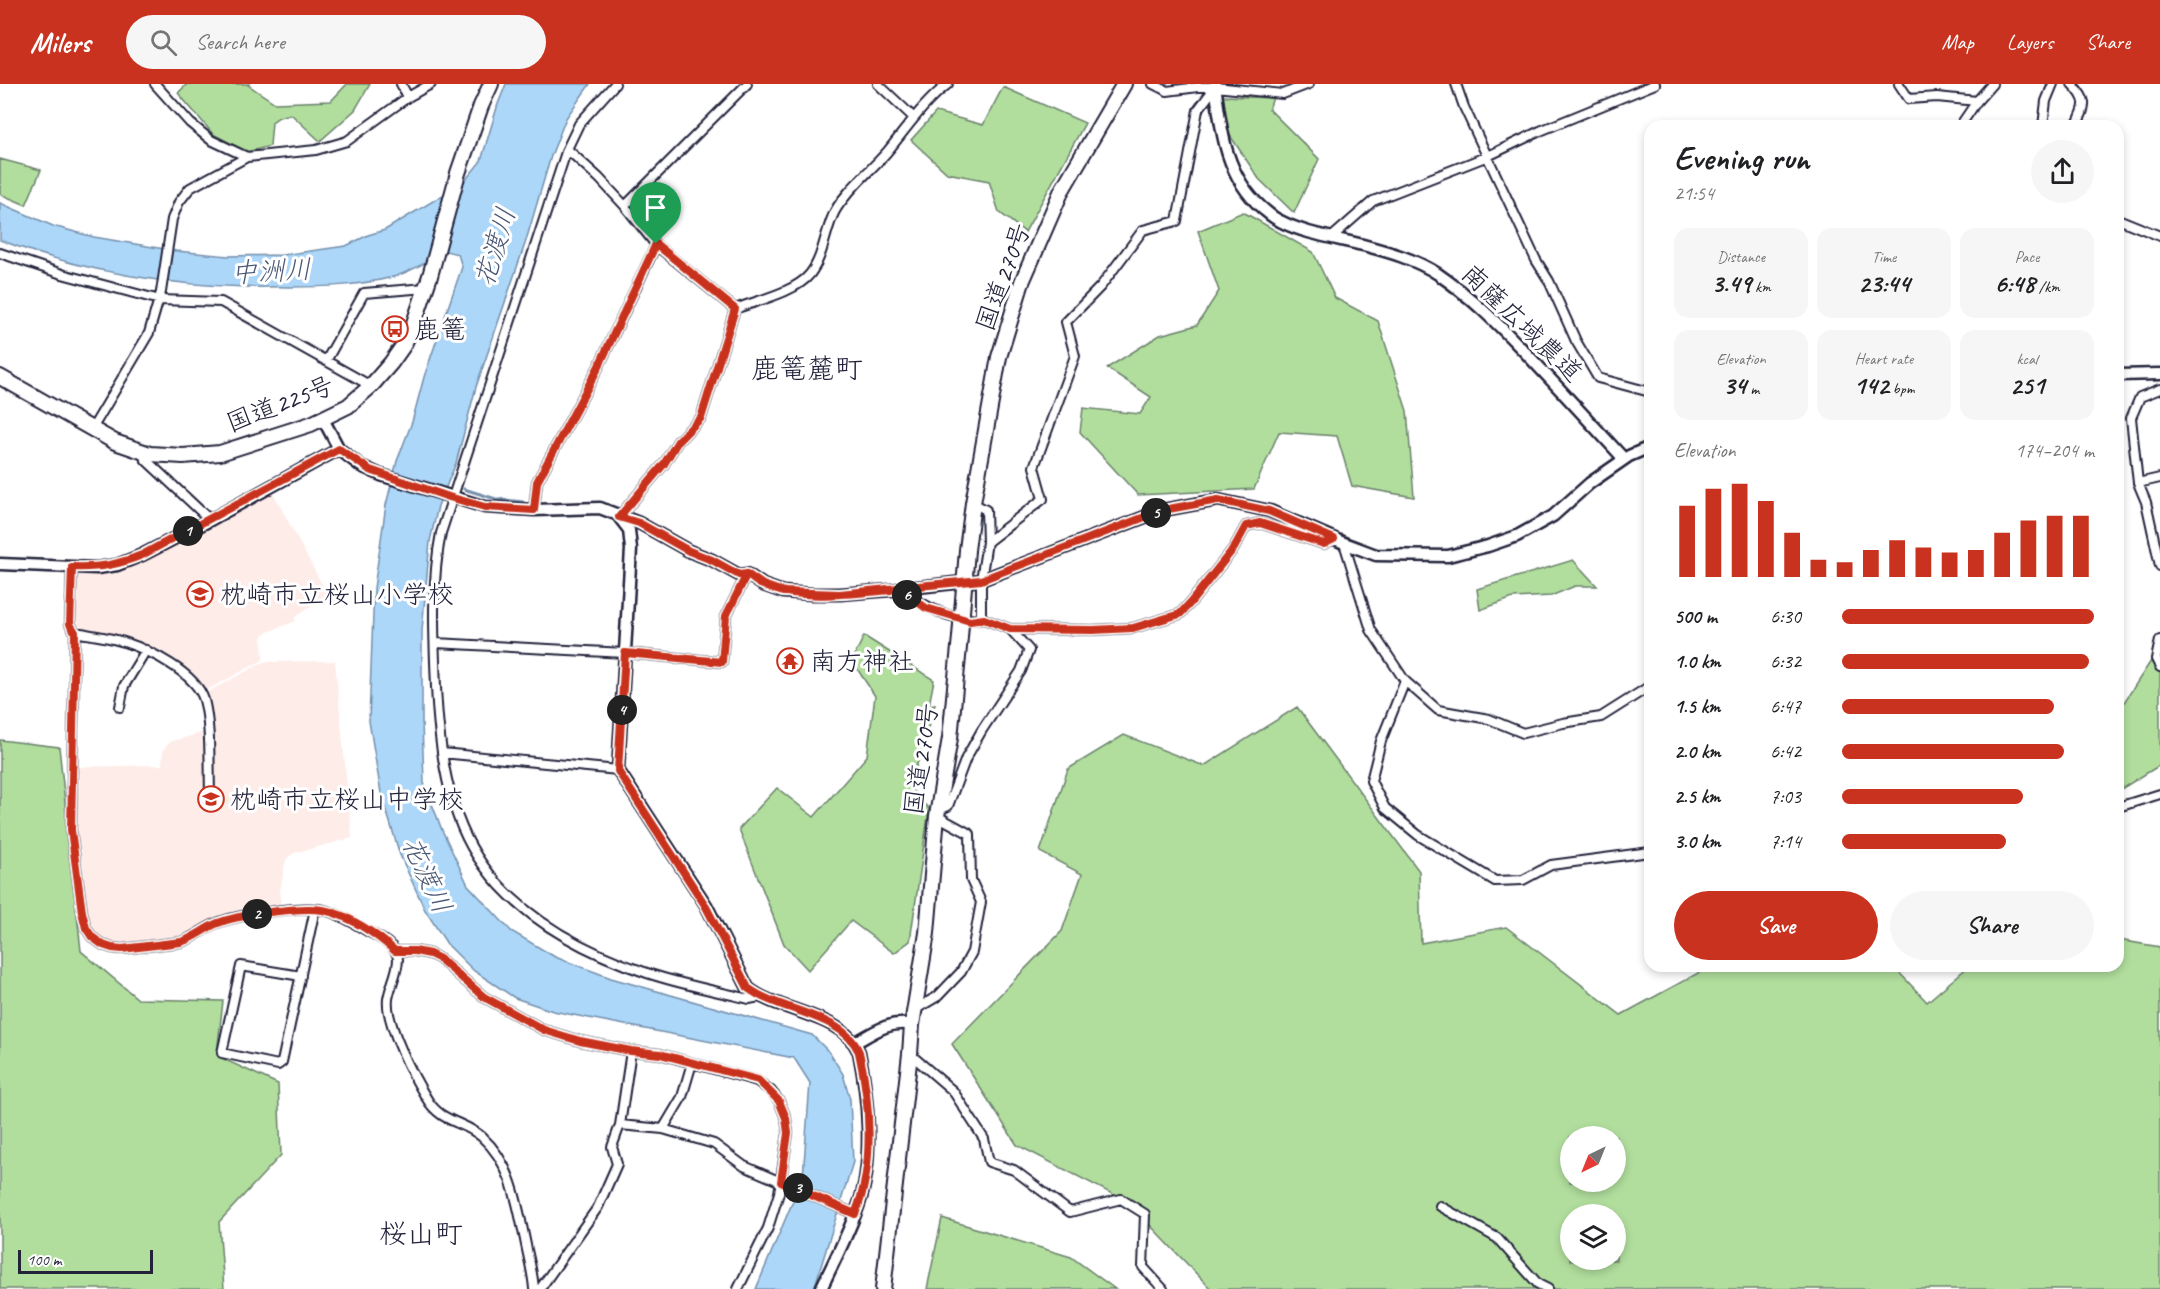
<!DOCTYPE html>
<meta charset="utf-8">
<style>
body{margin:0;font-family:Caveat,"Klee One",sans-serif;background:#f6f6f6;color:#202124;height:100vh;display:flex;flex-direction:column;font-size:22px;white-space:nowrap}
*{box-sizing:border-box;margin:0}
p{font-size:20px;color:#757577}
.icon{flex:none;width:33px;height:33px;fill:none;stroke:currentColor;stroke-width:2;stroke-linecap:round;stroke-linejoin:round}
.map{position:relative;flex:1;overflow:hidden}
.panel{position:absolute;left:1644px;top:36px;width:480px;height:852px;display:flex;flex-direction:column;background:#fff;border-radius:18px;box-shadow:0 3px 9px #0003}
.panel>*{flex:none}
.needle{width:39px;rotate:223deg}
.fabs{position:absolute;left:1560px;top:1042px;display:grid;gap:12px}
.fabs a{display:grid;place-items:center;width:66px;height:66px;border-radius:50%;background:#fff;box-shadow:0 3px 9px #0003;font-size:30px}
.scale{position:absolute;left:18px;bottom:15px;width:135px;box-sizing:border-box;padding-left:6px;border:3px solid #22223b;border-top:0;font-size:16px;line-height:21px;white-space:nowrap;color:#22223b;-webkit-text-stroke:4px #fff;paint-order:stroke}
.pin{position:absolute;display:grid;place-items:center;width:51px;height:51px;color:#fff;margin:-62px -26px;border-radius:50% 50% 50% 0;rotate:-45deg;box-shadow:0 0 6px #0007}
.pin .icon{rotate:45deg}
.km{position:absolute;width:30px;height:30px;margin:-15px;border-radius:50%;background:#222;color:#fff;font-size:16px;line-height:30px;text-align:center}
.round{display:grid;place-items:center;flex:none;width:63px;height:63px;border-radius:32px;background:#f6f6f6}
.headline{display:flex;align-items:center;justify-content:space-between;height:102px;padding:0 30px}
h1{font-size:33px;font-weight:700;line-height:45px}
.figures{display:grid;grid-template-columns:repeat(3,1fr);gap:9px;height:102px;padding:6px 30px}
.figures div{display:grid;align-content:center;border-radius:15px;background:#f6f6f6;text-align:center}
.figures b{font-size:26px;font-weight:700}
.figures small{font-size:16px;font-weight:400}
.figures p{font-size:16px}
.chart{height:168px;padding:12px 30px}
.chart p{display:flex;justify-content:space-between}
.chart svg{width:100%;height:108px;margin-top:6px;stroke:#c8321e;stroke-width:6}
.button{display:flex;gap:12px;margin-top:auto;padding:12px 30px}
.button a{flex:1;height:69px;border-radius:36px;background:#c8321e;color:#fff;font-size:24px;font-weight:700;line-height:69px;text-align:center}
.button a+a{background:#f6f6f6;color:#202124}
ul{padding:0 30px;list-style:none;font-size:20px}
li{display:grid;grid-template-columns:96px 72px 1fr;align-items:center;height:45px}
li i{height:15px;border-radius:8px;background:#c8321e}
header{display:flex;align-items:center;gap:36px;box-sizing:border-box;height:84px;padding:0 30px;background:#c8321e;color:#fff}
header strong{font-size:28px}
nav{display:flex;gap:33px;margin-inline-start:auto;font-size:21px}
.search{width:420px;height:54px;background:#f6f6f6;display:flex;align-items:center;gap:15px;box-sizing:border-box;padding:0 21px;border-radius:33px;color:#757577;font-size:22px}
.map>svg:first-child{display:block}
.built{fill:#feece8}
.green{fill:#b1de9d;stroke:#6a806c;stroke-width:1.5;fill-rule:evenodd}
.water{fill:#acd7f8;stroke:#758fac;stroke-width:1.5}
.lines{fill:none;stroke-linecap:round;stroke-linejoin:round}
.stream{stroke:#758fac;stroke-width:3}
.street-casing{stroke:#22223b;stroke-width:12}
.secondary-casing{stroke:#22223b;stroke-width:15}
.highway-casing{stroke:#22223b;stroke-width:18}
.street{stroke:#fff;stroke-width:8}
.secondary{stroke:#fff;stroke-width:10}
.highway{stroke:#fff;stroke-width:14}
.highway-bridge-casing{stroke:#22223b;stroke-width:18;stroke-linecap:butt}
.highway-bridge{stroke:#fff;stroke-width:14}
.route-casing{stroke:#fff;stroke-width:12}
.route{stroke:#c8321e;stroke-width:8}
.labels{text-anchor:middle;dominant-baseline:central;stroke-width:6;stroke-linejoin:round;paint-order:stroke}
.street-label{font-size:26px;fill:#22223b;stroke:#fff}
.poi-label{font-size:26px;fill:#22223b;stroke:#fff;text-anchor:start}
.water-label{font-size:27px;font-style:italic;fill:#4b5874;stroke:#fff}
.quarter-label{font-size:28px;fill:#22223b;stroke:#fff}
</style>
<header>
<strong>Milers</strong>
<div class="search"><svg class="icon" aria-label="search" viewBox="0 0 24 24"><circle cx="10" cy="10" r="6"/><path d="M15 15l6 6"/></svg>Search here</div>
<nav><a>Map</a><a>Layers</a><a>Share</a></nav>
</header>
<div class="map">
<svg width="2160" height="1205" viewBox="0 0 2160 1205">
<rect width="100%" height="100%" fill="#fff"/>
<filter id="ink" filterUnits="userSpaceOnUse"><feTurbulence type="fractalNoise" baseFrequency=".0167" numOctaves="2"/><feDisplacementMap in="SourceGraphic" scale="12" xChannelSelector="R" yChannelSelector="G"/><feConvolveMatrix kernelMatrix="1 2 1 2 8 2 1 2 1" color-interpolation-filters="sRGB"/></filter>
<g filter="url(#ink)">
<path class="built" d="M273,409L326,508L323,513L294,534L296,537L265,549L262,553L263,576L203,608L161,571L126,554L85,546L76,539L74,532L76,495L80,490L109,489L138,481Z
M335,577L352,754L294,769L286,775L280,807L281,823L229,831L190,852L175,857L119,862L109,860L97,852L90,843L85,828L73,748L74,683L162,681L163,666L170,658L211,646L204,610L264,578Z"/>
<path class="green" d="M187,0H249L248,1L275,19L331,17L347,0H370L355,26L320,57L291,30L279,33L272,38L270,62L247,68L213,50L178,9Z
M1003,3L1085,39L1025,148L999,128L989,97L947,89L911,56L936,28L983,41Z
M1223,12L1273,14L1269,25L1319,75L1294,129L1259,95L1227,47Z
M0,75L41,86L26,121L0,110Z
M1243,128L1313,168L1335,214L1378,237L1407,327L1414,413L1352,402L1337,352L1279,348L1254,405L1138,411L1080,348L1083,324L1140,330L1151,313L1107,284L1160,251L1197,241L1219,207L1198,147Z
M1573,476L1597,502H1575L1551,512L1513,514L1480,526L1477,505Z
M864,552L934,596L929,621L935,620L910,704L929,725L910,857L894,869L851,837L808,886L784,860L739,745L777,704L814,733L867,672L875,612L852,577Z
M2160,563V681L2118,707V621L2121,623Z
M1297,623L1419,787L1421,859L1506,843L1621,931L1711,882H1893L1927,918L1969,882H2118V856L2160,863V1205H1211L1128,1118L1017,1061L952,960L1062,847L1082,790L1040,768L1068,685L1124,651L1204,682ZM1570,1053H1616V1098H1570ZM1570,1131H1616V1176H1570Z
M0,656L59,663L81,867L138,915L223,917L217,969L221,974L278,1000L281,1071L219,1138L224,1205H0Z
M942,1134L1071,1173L1115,1205H927Z"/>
<path class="water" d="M506,0H590L566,34L551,72L525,160L476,303L456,379L438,422L430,457L422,546V637L424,699L442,746L468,801L511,847L555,873L611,894L812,951L829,968L843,990L850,1015L853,1078L814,1205H756L803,1093L810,999L794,974L553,927L515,914L474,887L447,860L425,826L400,771L381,709L369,637L374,504L386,421L397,377L412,338L424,293L462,183L458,170L446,167C429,176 412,188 393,193C358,202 324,203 288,203C274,202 261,204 247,203C164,201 78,186 0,156V119L53,142L94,153L176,167L228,172L282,171L346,162L368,151L385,146L463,99L481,77L498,20Z"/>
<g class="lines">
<path class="stream" d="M2044,13L2047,0
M2035,42L2040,37L2042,22
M464,405L496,415L523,418"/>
<g class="street-casing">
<path id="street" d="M155,0L190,39L211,56L247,73L316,66L347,57L408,13L431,0
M401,0L408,13
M615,0L579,40L567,65L599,94L625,122L656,161L735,225
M878,0L913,33
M1153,0L1167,7L1198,3H1215L1283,10L1309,0
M1456,0L1464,23L1536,176L1549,197L1576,257L1598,294L1650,308
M1899,0L1909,15L1937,13L1977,17
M2072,0C2089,17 2086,22 2076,42
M1960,42L1977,17L1992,0
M2043,42L2046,17L2053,0
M567,65L441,449C431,500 434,553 436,603C439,663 447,732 483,781C522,836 585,868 647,889C680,900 715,907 749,915L760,913
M625,122L747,0
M2118,135L2160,152
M1332,153L1373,117L1488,72L1540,47L1655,0
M0,169L62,190L160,216L221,218L371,302
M326,277L364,209L426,204
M2160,305L2140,313L2131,334L2138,399L2146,418L2160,482
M92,345L149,249L161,208L172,135L179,118L190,104L247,73
M141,368L146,376L210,436
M2138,399L2160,394
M973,419L986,426L987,458L981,496V531L984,535L1010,545L1093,546L1133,544L1180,530L1191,518L1234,464L1246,442L1260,439L1324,460L1334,455
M534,426L537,398L598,284L656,161
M619,433L664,380L678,357L701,334L735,225C756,217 796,208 810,190C824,172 825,146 835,127C846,107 872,85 887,68C907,44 923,19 948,0
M987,458L1043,415L1034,383L1075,272L1066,238L1101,202L1143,146L1177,137L1198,26L1216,2
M1344,459L1371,546L1405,597L1438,626L1489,635L1523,649L1563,639L1601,633L1650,602
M72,483L70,540L75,548L71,746L82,828L86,844L92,853L103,861L112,864L122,865L181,858C194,854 204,844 217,839C236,831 304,821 324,826C340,830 355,840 369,848C379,853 397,862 398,875C398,888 390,902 388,915C385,939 414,994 427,1015C441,1039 464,1037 482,1053C512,1080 517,1119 525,1156C528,1172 533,1189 534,1205
M899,505C924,522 953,539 984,535
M75,548C91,551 109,553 124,558C149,566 196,589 204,616C211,642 209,681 210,708
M2160,556L2156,575L2160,583
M435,559L625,569L722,578L726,532L747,490
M1405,597L1381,657L1371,697L1385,724L1418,751L1495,797L1523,796L1551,781L1650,768
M120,623L124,602L146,566
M442,669L618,686
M2118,723L2160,710
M939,726L948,722L966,674L982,646L1021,587L1029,566L1010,545
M395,867H415L430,870L440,875L484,913L544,946L580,957L631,967L660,970L757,997L771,1007L779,1017L786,1034L788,1049L779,1109L768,1144L738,1205
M301,892L241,882L222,969L278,981L282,978L315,825
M916,925L938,912L961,888L972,868L981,818L971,796L970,750L937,732
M910,970L953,1007L984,1055L989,1078L1014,1086L1070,1128L1121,1115L1145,1130L1143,1183L1163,1205
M620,1041L663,1045L714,1060L744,1082L855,1130
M663,1045L682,1013L692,979
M1440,1122L1497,1154L1538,1200L1548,1205
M540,1205L598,1123L617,1080L612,1063L620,1041L631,967"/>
</g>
<g class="secondary-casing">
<path id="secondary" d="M1215,0C1221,46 1225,91 1262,124C1267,128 1273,134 1280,137C1305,150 1335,154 1363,161C1389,168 1415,175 1438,190C1470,212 1496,238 1523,266C1557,302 1591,339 1624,375
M2118,291L2160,290
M323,335L339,365L361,382L381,391L485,423L534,426L600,424L639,439L689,467L712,476L739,491L747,490L763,501L783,508L812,510H840L891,506L981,496L1163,426L1218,416L1270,427L1344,459L1376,471L1448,472L1488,462L1517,452L1553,432L1590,399L1629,372L1650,363
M619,433L629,446L631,465L618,686L706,821L748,904C779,929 842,929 859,968C868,1012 874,1077 859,1120C849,1149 834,1177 821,1205
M0,480L97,484L117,481L142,471L210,436L339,365
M855,959C874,948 890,936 912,941"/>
</g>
<g class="highway-casing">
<path id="highway" d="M0,293L115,358L150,370L183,372L220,369L311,340L348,322L371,302L391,279L403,262L414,239L430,192L458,89L481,22L491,0
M967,466L973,419L999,273L1022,198L1062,106L1124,0
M883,1205L910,970L912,941L927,849L937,732L950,654L960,553"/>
</g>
<use href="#street" class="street"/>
<use href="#secondary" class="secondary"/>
<use href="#highway" class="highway"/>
<g class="highway-bridge-casing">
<path id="highway-bridge" d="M960,553L967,466"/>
</g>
<use href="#highway-bridge" class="highway-bridge"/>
</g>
</g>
<g class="lines" filter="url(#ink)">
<g class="route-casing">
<path id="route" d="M656,160L598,284L537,398L534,426L485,423L449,413L370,386L339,365L142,471C117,481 100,484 72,483L70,540L75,548L71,746L82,828L86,844L92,853L103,861L112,864L122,865L181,858C194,854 205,844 218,839C238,831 302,822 323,826C347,830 378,851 395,867H415L430,870L440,875L484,913L544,946L580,957L631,967L660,970L758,996L779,1017L786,1034L788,1049L781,1098L855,1130C875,1083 870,1017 859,968C842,929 779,928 748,904L705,821L618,687L625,569L722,578L726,532L747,490C752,494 757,499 763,501C795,517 855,509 891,506L898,504L981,496L1163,426L1218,416L1269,427L1334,455L1324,460L1260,439L1246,442L1234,464L1191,518L1180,530L1133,544L1093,546L1010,545L984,535L970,537L926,524L898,504L840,510L783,508L763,501L747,490L739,491L712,476L689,467L639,439L619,433L664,380L678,357L701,334L735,225L656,160"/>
</g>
<use href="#route" class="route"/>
</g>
<defs>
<g id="bus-ring" transform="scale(1.35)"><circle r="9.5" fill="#fff" stroke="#c8321e" stroke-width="1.5"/><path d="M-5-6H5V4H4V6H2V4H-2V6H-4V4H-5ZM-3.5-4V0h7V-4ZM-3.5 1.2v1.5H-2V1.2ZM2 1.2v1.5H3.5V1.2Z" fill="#c8321e"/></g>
<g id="school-ring" transform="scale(1.35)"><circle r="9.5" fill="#fff" stroke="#c8321e" stroke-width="1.5"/><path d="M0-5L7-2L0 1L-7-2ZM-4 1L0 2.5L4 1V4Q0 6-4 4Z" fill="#c8321e"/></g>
<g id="temple-ring" transform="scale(1.35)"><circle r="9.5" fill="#fff" stroke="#c8321e" stroke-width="1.5"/><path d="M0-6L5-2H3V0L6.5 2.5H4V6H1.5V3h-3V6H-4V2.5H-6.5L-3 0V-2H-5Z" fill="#c8321e"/></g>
</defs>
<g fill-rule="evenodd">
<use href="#bus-ring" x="395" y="245"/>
<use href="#school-ring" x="200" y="510"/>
<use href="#temple-ring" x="790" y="577"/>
<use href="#school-ring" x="211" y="715"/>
</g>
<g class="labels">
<g class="street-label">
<text transform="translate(1003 193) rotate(-70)">国道270号</text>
<text transform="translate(1522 239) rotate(44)">南薩広域農道</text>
<text transform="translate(280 320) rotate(-21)">国道225号</text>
<text transform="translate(921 675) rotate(-82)">国道270号</text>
</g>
<g class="poi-label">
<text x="414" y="245">鹿篭</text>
<text x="220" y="510">枕崎市立桜山小学校</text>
<text x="810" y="577">南方神社</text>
<text x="230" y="715">枕崎市立桜山中学校</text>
</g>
<g class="water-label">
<text transform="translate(495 163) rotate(-73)">花渡川</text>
<text transform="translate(271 187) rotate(-3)">中洲川</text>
<text transform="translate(427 791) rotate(65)">花渡川</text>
</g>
<g class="quarter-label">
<text x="807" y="284">鹿篭麓町</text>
<text x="421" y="1149">桜山町</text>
</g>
</g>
</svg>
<div class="fabs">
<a><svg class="needle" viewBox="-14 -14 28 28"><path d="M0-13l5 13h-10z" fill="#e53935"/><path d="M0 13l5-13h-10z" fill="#757577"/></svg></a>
<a><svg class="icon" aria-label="layers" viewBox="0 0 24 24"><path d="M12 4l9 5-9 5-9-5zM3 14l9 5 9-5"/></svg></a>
</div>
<div class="scale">100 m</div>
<div class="pin" style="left:656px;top:160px;background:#1e9e55"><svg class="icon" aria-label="arrive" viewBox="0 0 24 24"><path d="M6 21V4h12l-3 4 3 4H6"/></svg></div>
<b class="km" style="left:188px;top:447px">1</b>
<b class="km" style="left:257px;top:830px">2</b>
<b class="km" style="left:798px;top:1104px">3</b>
<b class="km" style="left:622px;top:626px">4</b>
<b class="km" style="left:1156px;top:429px">5</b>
<b class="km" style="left:907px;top:511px">6</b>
<section class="panel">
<div class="headline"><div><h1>Evening run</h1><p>21:54</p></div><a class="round"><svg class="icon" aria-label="share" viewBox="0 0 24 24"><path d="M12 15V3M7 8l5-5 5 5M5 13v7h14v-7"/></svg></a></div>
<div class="figures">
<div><p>Distance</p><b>3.49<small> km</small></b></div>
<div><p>Time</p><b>23:44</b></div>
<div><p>Pace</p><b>6:48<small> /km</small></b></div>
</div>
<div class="figures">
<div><p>Elevation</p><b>34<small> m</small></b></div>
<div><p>Heart rate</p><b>142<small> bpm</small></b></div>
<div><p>kcal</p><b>251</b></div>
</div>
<div class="chart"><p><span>Elevation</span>174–204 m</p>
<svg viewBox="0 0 160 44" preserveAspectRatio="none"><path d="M5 44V15M15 44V8M25 44V6M35 44V13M45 44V26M55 44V37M65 44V38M75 44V33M85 44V29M95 44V32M105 44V34M115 44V33M125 44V26M135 44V21M145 44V19M155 44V19"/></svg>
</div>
<ul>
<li><b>500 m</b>6:30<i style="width:100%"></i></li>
<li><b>1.0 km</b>6:32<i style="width:98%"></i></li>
<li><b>1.5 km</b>6:47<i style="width:84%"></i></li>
<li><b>2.0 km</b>6:42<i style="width:88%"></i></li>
<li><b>2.5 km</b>7:03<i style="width:72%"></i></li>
<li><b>3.0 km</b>7:14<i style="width:65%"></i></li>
</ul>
<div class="button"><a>Save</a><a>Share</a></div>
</section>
</div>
